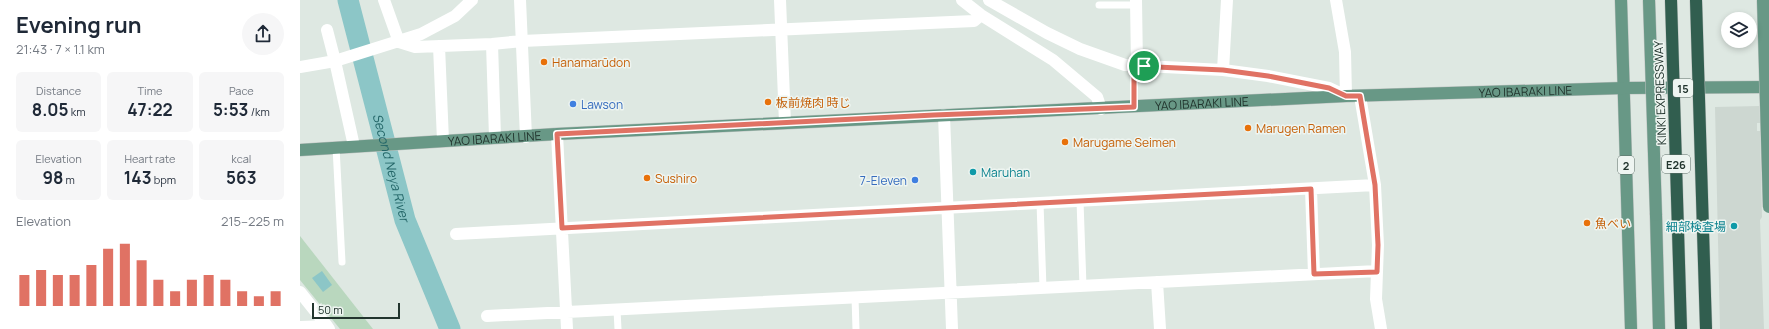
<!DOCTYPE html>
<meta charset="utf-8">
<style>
body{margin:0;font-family:Manrope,"Noto Sans JP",sans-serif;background:#f6f6f7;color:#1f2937;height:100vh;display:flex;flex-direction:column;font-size:15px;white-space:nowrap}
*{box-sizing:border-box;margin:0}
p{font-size:13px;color:#747a83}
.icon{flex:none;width:22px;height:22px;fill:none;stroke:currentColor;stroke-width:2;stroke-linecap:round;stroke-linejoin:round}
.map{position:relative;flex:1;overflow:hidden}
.sheet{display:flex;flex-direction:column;background:#fff;width:300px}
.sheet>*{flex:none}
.buttons{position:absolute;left:1421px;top:12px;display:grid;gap:8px}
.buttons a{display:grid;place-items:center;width:36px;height:36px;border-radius:50%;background:#fff;box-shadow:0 2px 6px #0003;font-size:20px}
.scale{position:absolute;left:12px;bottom:10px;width:88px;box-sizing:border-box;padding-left:4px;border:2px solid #22352e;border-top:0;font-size:11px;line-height:14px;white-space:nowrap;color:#22352e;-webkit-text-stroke:3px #eef5f1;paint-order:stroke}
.pin{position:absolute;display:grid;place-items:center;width:34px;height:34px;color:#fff;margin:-17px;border:2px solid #fff;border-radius:50%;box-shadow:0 1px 4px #0007}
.round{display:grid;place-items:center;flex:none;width:42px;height:42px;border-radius:21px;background:#f6f6f7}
.summary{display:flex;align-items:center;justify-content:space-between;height:68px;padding:0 16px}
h1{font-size:22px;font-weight:700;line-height:30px}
.figures{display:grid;grid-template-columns:repeat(3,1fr);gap:6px;height:68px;padding:4px 16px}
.figures div{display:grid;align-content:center;border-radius:6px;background:#f6f6f7;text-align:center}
.figures b{font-size:17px;font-weight:700}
.figures small{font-size:11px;font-weight:400}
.figures p{font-size:11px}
.chart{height:112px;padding:8px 16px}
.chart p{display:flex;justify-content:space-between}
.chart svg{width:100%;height:72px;margin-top:4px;stroke:#e07264;stroke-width:6}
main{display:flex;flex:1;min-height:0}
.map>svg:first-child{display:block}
.built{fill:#cdd7d1}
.green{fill:#b9d7be}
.water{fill:#8cc6c7}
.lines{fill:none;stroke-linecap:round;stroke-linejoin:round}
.river{stroke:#8cc6c7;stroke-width:21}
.primary-casing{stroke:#bdc2c0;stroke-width:13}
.lane{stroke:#fff;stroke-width:7}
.street{stroke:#fff;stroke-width:12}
.primary{stroke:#689886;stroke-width:12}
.primary-bridge-casing{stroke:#bdc2c0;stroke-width:13;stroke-linecap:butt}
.highway-bridge-casing{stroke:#bdc2c0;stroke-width:13;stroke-linecap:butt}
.primary-bridge{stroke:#689886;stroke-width:12}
.highway-bridge{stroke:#315e4f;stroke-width:12}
.route-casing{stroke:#fff;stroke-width:8}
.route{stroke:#e07264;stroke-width:5}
.food-dot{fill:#e8710a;stroke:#eef5f1;stroke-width:1.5}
.shop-dot{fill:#3f7fe0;stroke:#eef5f1;stroke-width:1.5}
.culture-dot{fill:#0f9aa8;stroke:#eef5f1;stroke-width:1.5}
.labels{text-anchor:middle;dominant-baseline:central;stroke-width:3;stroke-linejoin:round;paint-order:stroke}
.shield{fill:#eef5f1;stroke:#5f6f68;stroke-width:1}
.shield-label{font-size:11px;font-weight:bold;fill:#22352e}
.food-label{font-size:12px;fill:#c56008;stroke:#eef5f1;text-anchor:start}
.street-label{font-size:12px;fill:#22352e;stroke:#eef5f1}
.shop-label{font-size:12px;fill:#366cbe;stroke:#eef5f1;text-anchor:start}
.culture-label{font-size:12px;fill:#0d838f;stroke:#eef5f1;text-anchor:start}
.water-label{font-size:13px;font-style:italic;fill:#246769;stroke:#eef5f1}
</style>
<main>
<section class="sheet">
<div class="summary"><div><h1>Evening run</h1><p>21:43 · 7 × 1.1 km</p></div><a class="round"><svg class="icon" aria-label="share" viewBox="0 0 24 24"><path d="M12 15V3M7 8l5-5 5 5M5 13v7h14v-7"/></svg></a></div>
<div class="figures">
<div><p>Distance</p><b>8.05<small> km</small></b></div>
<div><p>Time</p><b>47:22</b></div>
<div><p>Pace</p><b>5:53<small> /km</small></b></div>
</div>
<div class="figures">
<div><p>Elevation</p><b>98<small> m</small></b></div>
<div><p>Heart rate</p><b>143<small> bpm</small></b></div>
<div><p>kcal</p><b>563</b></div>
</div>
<div class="chart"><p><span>Elevation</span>215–225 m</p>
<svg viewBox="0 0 160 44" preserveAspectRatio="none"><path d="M5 44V25M15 44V22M25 44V25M35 44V25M45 44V19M55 44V9M65 44V6M75 44V16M85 44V28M95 44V35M105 44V28M115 44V25M125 44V28M135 44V35M145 44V38M155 44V35"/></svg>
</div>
</section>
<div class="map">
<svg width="1469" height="329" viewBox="0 0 1469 329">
<rect width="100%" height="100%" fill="#dee8e2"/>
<path class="built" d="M1459,106L1460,123H1457V131H1460L1462,217L1460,220L1464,329H1420L1415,107Z"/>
<path class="green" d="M0,236L73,329H40L0,280Z"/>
<path class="water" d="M22,271L32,285L23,292L12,278Z"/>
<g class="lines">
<path class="river" id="s1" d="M48,0L105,220L150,329"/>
<g class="primary-casing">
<g id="primary">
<path d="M1321,0L1331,329"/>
<path id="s2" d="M0,150L257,134L1046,96L1324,88L1469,87"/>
<path d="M1356,215L1359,329"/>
</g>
</g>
<path class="lane" d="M799,5H836
M834,66V107
M36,147L42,262
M780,201L783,286
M740,203L743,288
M555,297L556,329
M317,310L318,329"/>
<path class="street" d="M84,0L99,42
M220,0L226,137
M480,0L485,123
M662,0L681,15L753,60L797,97L801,109
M689,0L747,33L780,49L825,65L923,70L968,76L1029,88L1046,96L1045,52L1036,0
M836,0L837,66
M27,30L35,61L54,146
M99,42L115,47L192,44L222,41L674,21L681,15
M192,44L195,137
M139,46L143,141
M0,67L35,61L121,34L155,16L172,0
M923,70L927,0
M1060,96L1075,185L1078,245L1076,299L1081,329
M644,115L652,329
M257,134L267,329
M1011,189L1014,274
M156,234L1075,185
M857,282L860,329
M0,292L27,326
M187,316L1077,271
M0,327L27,326L29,329"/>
<use href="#primary" class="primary"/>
<g class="primary-bridge-casing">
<path id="primary-bridge" d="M1349,0L1356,215
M1463,0L1469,207"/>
</g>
<g class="highway-bridge-casing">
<path id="highway-bridge" d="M1371,0L1381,329
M1396,0L1406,329"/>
</g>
<use href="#primary-bridge" class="primary-bridge"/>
<use href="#highway-bridge" class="highway-bridge"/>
</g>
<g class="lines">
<g class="route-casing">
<path id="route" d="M834,66L923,70L968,76L1029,88L1046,96H1060L1075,185L1078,245L1077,272L1014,274L1011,189L262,228L257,134L634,115L834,107Z"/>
</g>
<use href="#route" class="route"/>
</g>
<g class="food-dot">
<circle cx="244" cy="62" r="4"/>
<circle cx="468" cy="102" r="4"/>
<circle cx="948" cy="128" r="4"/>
<circle cx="765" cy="142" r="4"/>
<circle cx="347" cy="178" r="4"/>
<circle cx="1287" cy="223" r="4"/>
</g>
<g class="shop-dot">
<circle cx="273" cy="104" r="4"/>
<circle cx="615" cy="180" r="4"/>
</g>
<g class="culture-dot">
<circle cx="673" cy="172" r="4"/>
<circle cx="1434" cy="226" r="4"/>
</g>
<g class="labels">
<g class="shield">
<rect x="1373" y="79" width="20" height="18" rx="3"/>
<rect x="1362" y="155" width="28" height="18" rx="3"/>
<rect x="1318" y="156" width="16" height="18" rx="3"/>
</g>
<g class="shield-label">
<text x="1383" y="88">15</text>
<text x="1376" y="164">E26</text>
<text x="1326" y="165">2</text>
</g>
<g class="food-label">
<text x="252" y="62">Hanamarūdon</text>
<text x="476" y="102">板前焼肉 時じ</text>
<text x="956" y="128">Marugen Ramen</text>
<text x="773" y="142">Marugame Seimen</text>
<text x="355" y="178">Sushiro</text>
<text x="1295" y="223">魚べい</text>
</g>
<g class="street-label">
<text stroke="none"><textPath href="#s2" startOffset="1227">YAO IBARAKI LINE</textPath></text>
<text transform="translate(1360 93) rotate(-92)">KINKI EXPRESSWAY</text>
<text stroke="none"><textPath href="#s2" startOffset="903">YAO IBARAKI LINE</textPath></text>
<text stroke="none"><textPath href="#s2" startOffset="195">YAO IBARAKI LINE</textPath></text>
</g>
<g class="shop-label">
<text x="281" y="104">Lawson</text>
<text x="607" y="180" text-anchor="end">7-Eleven</text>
</g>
<g class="culture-label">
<text x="681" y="172">Maruhan</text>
<text x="1426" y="226" text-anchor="end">細部検査場</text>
</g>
<g class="water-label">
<text stroke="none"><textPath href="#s1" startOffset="173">Second Neya River</textPath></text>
</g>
</g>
</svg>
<div class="buttons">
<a><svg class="icon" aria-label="layers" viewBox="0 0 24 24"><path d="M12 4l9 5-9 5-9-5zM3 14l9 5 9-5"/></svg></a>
</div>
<div class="scale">50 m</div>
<div class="pin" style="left:844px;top:66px;background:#1e9e55"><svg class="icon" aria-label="arrive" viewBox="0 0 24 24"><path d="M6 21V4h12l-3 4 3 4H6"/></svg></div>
</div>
</main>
